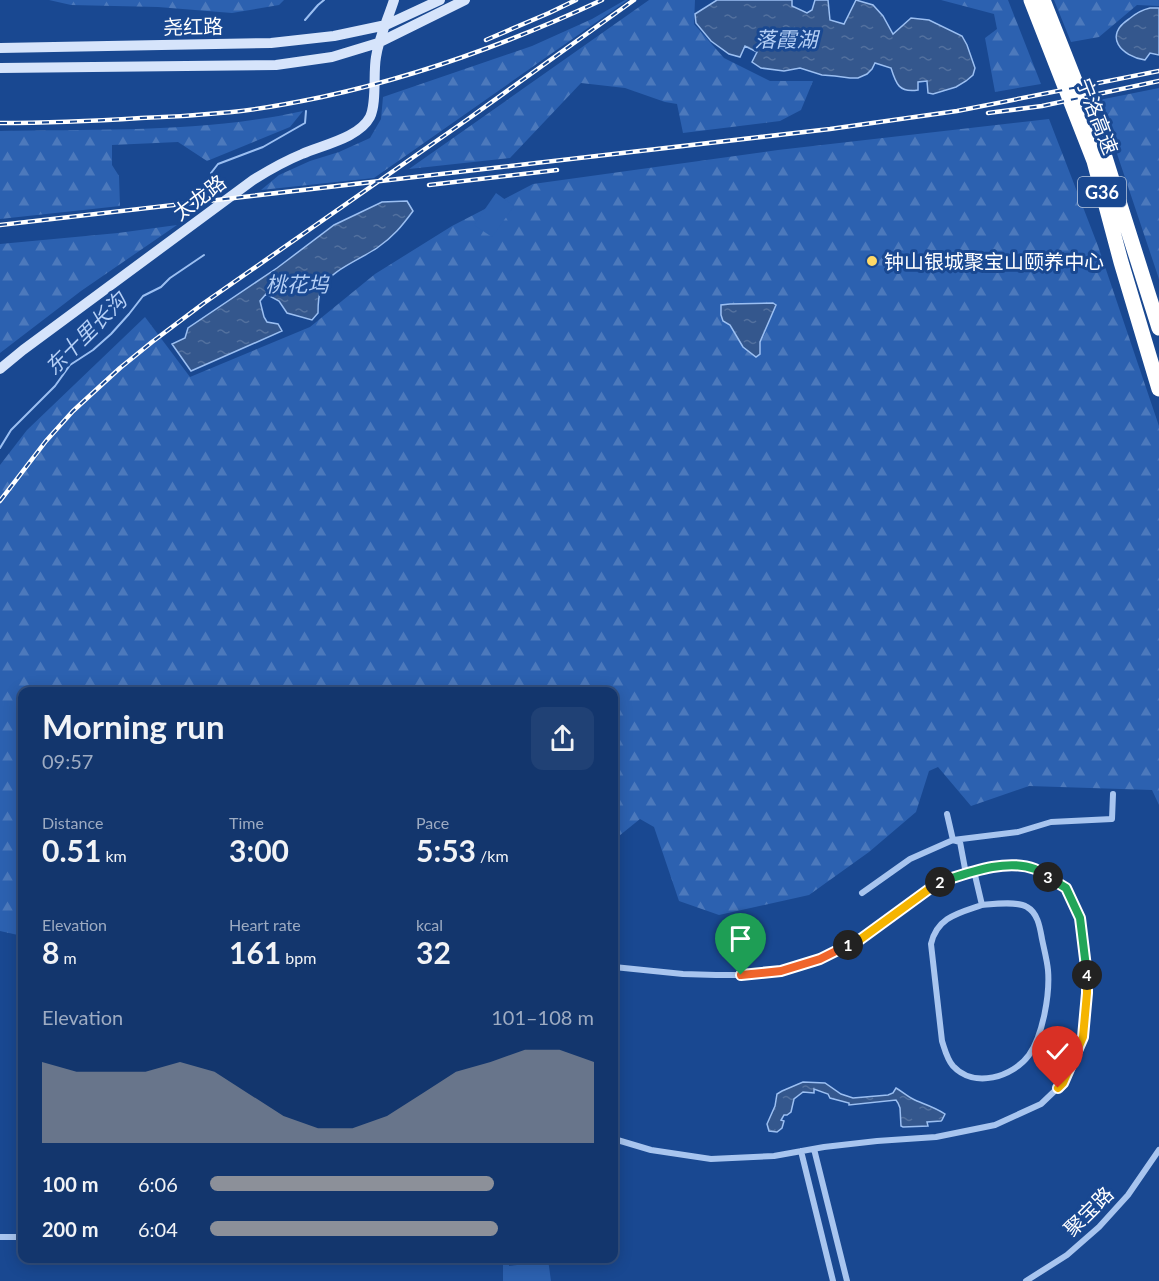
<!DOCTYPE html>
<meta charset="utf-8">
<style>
body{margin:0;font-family:Lato,"Noto Sans SC",sans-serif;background:#204175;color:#f1f3f6;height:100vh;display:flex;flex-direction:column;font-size:22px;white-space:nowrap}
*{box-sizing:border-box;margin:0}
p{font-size:20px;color:#9dabc2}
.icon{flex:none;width:33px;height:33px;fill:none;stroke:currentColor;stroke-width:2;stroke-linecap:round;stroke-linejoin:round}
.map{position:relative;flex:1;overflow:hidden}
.panel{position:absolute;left:18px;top:687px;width:600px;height:576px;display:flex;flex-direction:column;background:#13366d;border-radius:12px;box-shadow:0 3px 15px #0003,0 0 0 2px #325080}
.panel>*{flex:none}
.pin{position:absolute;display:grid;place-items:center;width:51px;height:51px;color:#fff;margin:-62px -26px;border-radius:50% 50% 50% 0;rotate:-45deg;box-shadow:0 0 6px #0007}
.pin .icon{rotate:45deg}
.km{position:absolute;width:30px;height:30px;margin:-15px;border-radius:50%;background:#222;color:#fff;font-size:16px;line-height:30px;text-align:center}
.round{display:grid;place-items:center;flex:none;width:63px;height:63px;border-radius:12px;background:#204175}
.summary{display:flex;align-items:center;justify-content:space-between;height:102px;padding:0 24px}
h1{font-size:33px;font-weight:700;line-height:45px}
.metrics{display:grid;grid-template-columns:repeat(3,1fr);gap:9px;height:102px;padding:6px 24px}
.metrics div{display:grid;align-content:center}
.metrics b{font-size:30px;font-weight:700}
.metrics small{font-size:16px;font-weight:400}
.metrics p{font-size:16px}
.chart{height:168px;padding:12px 24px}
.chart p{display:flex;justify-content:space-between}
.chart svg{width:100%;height:108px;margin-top:6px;fill:#8c9099;opacity:.7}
ul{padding:0 24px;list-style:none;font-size:20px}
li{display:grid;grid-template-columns:96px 72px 1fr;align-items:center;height:45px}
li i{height:15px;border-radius:8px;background:#8c9099}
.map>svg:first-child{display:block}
.forest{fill:url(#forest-firs)}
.pitch{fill:#2c61b0}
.water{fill:url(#water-ripples);stroke:#9bbff2;stroke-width:1.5}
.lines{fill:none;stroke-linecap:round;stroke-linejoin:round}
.stream{stroke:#9bbff2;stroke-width:2}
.street{stroke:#a8c5ef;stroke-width:6}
.secondary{stroke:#d6e4fb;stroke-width:10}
.highway{stroke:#fff;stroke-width:15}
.rail-casing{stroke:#fff;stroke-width:4.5}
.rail{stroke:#194891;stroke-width:2;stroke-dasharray:7;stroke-linecap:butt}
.split-1-casing{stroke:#fff;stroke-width:12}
.split-2-casing{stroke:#fff;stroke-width:12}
.split-3-casing{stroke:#fff;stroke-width:12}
.split-4-casing{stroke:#fff;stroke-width:12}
.split-5-casing{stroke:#fff;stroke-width:12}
.split-1{stroke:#f0652b;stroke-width:8}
.split-2{stroke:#f5b400;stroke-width:8}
.split-3{stroke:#22a559;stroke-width:8}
.split-4{stroke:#22a559;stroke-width:8}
.split-5{stroke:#f5b400;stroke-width:8}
.poi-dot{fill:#ffd966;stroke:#194891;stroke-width:2}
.labels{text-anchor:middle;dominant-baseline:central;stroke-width:6;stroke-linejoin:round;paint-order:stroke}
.shield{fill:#194891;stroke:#bac8de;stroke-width:1.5}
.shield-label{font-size:18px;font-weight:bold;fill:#fff}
.street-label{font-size:20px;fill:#fff;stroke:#194891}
.poi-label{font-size:20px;fill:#fff;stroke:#194891;text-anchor:start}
.water-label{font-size:21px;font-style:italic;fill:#b4cff6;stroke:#194891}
</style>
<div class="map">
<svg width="1159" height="1281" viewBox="0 0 1159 1281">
<defs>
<pattern id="forest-firs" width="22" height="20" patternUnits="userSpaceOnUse" patternTransform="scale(1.5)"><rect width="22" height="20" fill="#2c61b0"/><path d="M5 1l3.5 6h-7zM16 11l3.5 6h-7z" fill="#4c79bc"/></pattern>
<pattern id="water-ripples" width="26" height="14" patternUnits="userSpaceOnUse" patternTransform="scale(1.5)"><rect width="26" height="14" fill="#34578d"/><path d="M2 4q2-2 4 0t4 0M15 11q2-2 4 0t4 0" fill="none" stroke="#52709e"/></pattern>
</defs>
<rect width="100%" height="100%" fill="#194891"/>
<path class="forest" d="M49,0H284L279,5L232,13L158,7L71,5Z
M625,0H628L374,178L261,190L279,175L310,161L339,152L370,138L381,119L383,97L532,46L592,19Z
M649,0H695L694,24L724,58L770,81H813L801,110L780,121L683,133L677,104L665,102L625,88L581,83L510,158L409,169Z
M941,0H1008L1041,84L995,92L985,38L997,29L994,14Z
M1054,0H1159V6L1137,5L1099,37L1071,42Z
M1159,88V279L1099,100Z
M303,111L290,127L207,161L178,142L112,145V165L119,176L120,206L0,219V131C101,129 204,133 303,111Z
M1049,119L1098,246L1159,426V805L1152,790L1029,786L971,806L938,767L929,771L916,812L869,852L809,895L719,915L679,901L654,827L640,819L614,840V692H22V934L18,935L0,931V465L27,430L145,317L190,377L310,327L375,274L452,226L533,184L778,150Z
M177,225L81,291L0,353V244L118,233Z"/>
<path class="pitch" d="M496,193L514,206L492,237L474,225Z
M503,1259H509V1266L540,1262V1259H548L551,1281H503Z"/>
<path class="water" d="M717,0H792V6L807,13L812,10L815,0H828L830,20L844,24L856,0L873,5L883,16L893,34L911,18L929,20L962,36L967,45L975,68L973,75L966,81L956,87L933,94L928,93L927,81L918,82V90C899,93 896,84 891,68L875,63L872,69L867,74L858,78H850L835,76L822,75L800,68L784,71L761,68L752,62L757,52L745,46L740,57L729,54L711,41L696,23L695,14Z
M1150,8H1159V55L1150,53L1145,60C1121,56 1103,36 1129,19C1136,13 1141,10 1150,8Z
M407,201L413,211C402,226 393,237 377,248C361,259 329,271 321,289C318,297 318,305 318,313L312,320L287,313L279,301L266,294L260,301L264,317L267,322L278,324L282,331L191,371L172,344L185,338L188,328L277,268L334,225L382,202Z
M773,303L776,305L760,342V354L756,357L743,347L730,325L723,321L721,315V305L730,304Z
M803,1082L825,1083L841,1094L853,1098L888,1095L893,1093L896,1088C903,1092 909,1098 917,1101C927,1105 936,1108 945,1114L942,1120L941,1121L927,1122L928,1126L903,1127L901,1126L900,1108L898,1103L896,1100L849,1105V1103L830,1098L828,1094L814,1089V1093L803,1092L794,1099L791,1112L787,1115H784L781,1120L784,1121L782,1128L777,1132L769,1131L767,1124L775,1106L777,1094L782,1091Z"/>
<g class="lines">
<path class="stream" d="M305,20L318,5L324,0
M211,173L218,164L263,147L305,123L306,111
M0,448L11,430L55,386L70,365L93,350L111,334L129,314L143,296L161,287L170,278L204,255"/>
<path class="street" d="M947,814L953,840L960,842L966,874
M974,871L982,905C959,913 937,917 931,944L942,1041C945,1050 947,1059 953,1066C974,1089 1013,1077 1029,1055C1043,1035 1050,994 1048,970C1047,960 1044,949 1042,939C1040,928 1038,913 1027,907C1017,901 994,904 982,905
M862,893L910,859L953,840L1018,832L1051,822L1112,819L1113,794
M614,906H615
M614,967L683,974L716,975H741L781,971L820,959L858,941L935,884L986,867L1018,866L1035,869L1066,888L1080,918L1087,971V993L1083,1037L1063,1083L1041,1104L995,1125L936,1137L877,1141L824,1147L774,1156L711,1159L651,1150L614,1139
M814,1149L847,1281
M801,1151L833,1281
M0,1237H22
M1026,1281L1067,1255L1099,1227L1128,1195L1159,1150"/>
<path class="secondary" d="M0,48L271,43L334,36L386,25L440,0
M0,68L276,65L332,57L378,43L465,0
M0,369L23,350L253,180C269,170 285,161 302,154C322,145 359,138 370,117C377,103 373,73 376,57C379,37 388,19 394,0"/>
<path class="highway" d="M1031,0L1094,161L1121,262L1159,389
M1043,0L1104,154L1159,328"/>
<g class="rail-casing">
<path id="rail" d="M486,40L549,13L576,0
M988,113L1042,106L1159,81
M0,123C47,123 94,121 141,118C172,117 202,115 232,112C262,109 293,103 322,97C419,76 512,42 602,0
M429,185L557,170
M0,225L830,129L957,111L1159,71
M0,501L46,441L73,411L120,368L152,342L204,303L468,119L634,0"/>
</g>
<use href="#rail" class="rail"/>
</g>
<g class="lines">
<g class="split-1-casing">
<path id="split-1" d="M741,975L781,971L820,959L848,945"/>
</g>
<g class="split-2-casing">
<path id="split-2" d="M848,945L858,941L936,884L940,882"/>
</g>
<g class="split-3-casing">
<path id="split-3" d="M940,882C968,873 1006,858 1035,869C1039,871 1044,874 1048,877"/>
</g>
<g class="split-4-casing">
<path id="split-4" d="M1048,877L1066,888L1080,918L1087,975"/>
</g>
<g class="split-5-casing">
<path id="split-5" d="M1058,1088L1063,1083L1083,1037L1087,993V975"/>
</g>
<use href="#split-1" class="split-1"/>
<use href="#split-2" class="split-2"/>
<use href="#split-3" class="split-3"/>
<use href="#split-4" class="split-4"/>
<use href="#split-5" class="split-5"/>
</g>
<circle class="poi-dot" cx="872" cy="261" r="6"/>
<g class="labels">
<rect class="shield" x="1078" y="177" width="48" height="30" rx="4.5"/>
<g class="shield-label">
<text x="1102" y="192">G36</text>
</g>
<g class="street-label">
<text transform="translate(193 26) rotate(-1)">尧红路</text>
<text transform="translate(1098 116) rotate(69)">宁洛高速</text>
<text transform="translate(199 197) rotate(-37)">太龙路</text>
<text transform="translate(1088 1211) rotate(-45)">聚宝路</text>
</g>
<g class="poi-label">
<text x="884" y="261">钟山银城聚宝山颐养中心</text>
</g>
<g class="water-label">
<text x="786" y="38">落霞湖</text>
<text x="297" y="283">桃花坞</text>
<text transform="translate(85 333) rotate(-45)">东十里长沟</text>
</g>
</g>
</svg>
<div class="pin" style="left:741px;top:975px;background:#1e9e55"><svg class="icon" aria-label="arrive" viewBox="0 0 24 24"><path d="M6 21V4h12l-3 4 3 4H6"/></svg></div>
<div class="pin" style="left:1058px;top:1088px;background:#d93025"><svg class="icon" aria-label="check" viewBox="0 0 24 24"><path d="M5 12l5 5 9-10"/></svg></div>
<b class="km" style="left:848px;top:945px">1</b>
<b class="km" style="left:940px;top:882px">2</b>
<b class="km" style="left:1048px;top:877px">3</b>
<b class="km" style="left:1087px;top:975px">4</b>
<section class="panel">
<div class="summary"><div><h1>Morning run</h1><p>09:57</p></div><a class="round"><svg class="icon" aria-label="share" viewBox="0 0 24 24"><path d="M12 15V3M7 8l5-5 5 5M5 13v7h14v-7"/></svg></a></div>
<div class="metrics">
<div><p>Distance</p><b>0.51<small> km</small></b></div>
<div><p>Time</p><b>3:00</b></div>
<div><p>Pace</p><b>5:53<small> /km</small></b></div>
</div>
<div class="metrics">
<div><p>Elevation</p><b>8<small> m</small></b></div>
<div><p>Heart rate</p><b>161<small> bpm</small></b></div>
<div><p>kcal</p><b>32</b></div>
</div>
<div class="chart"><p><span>Elevation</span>101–108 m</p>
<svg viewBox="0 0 160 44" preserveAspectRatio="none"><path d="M0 44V11L10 15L20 15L30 15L40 11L50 15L60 24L70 33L80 38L90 38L100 33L110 24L120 15L130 11L140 6L150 6L160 11V44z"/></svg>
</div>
<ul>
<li><b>100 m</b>6:06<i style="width:74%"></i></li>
<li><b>200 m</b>6:04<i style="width:75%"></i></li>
</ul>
</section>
</div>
